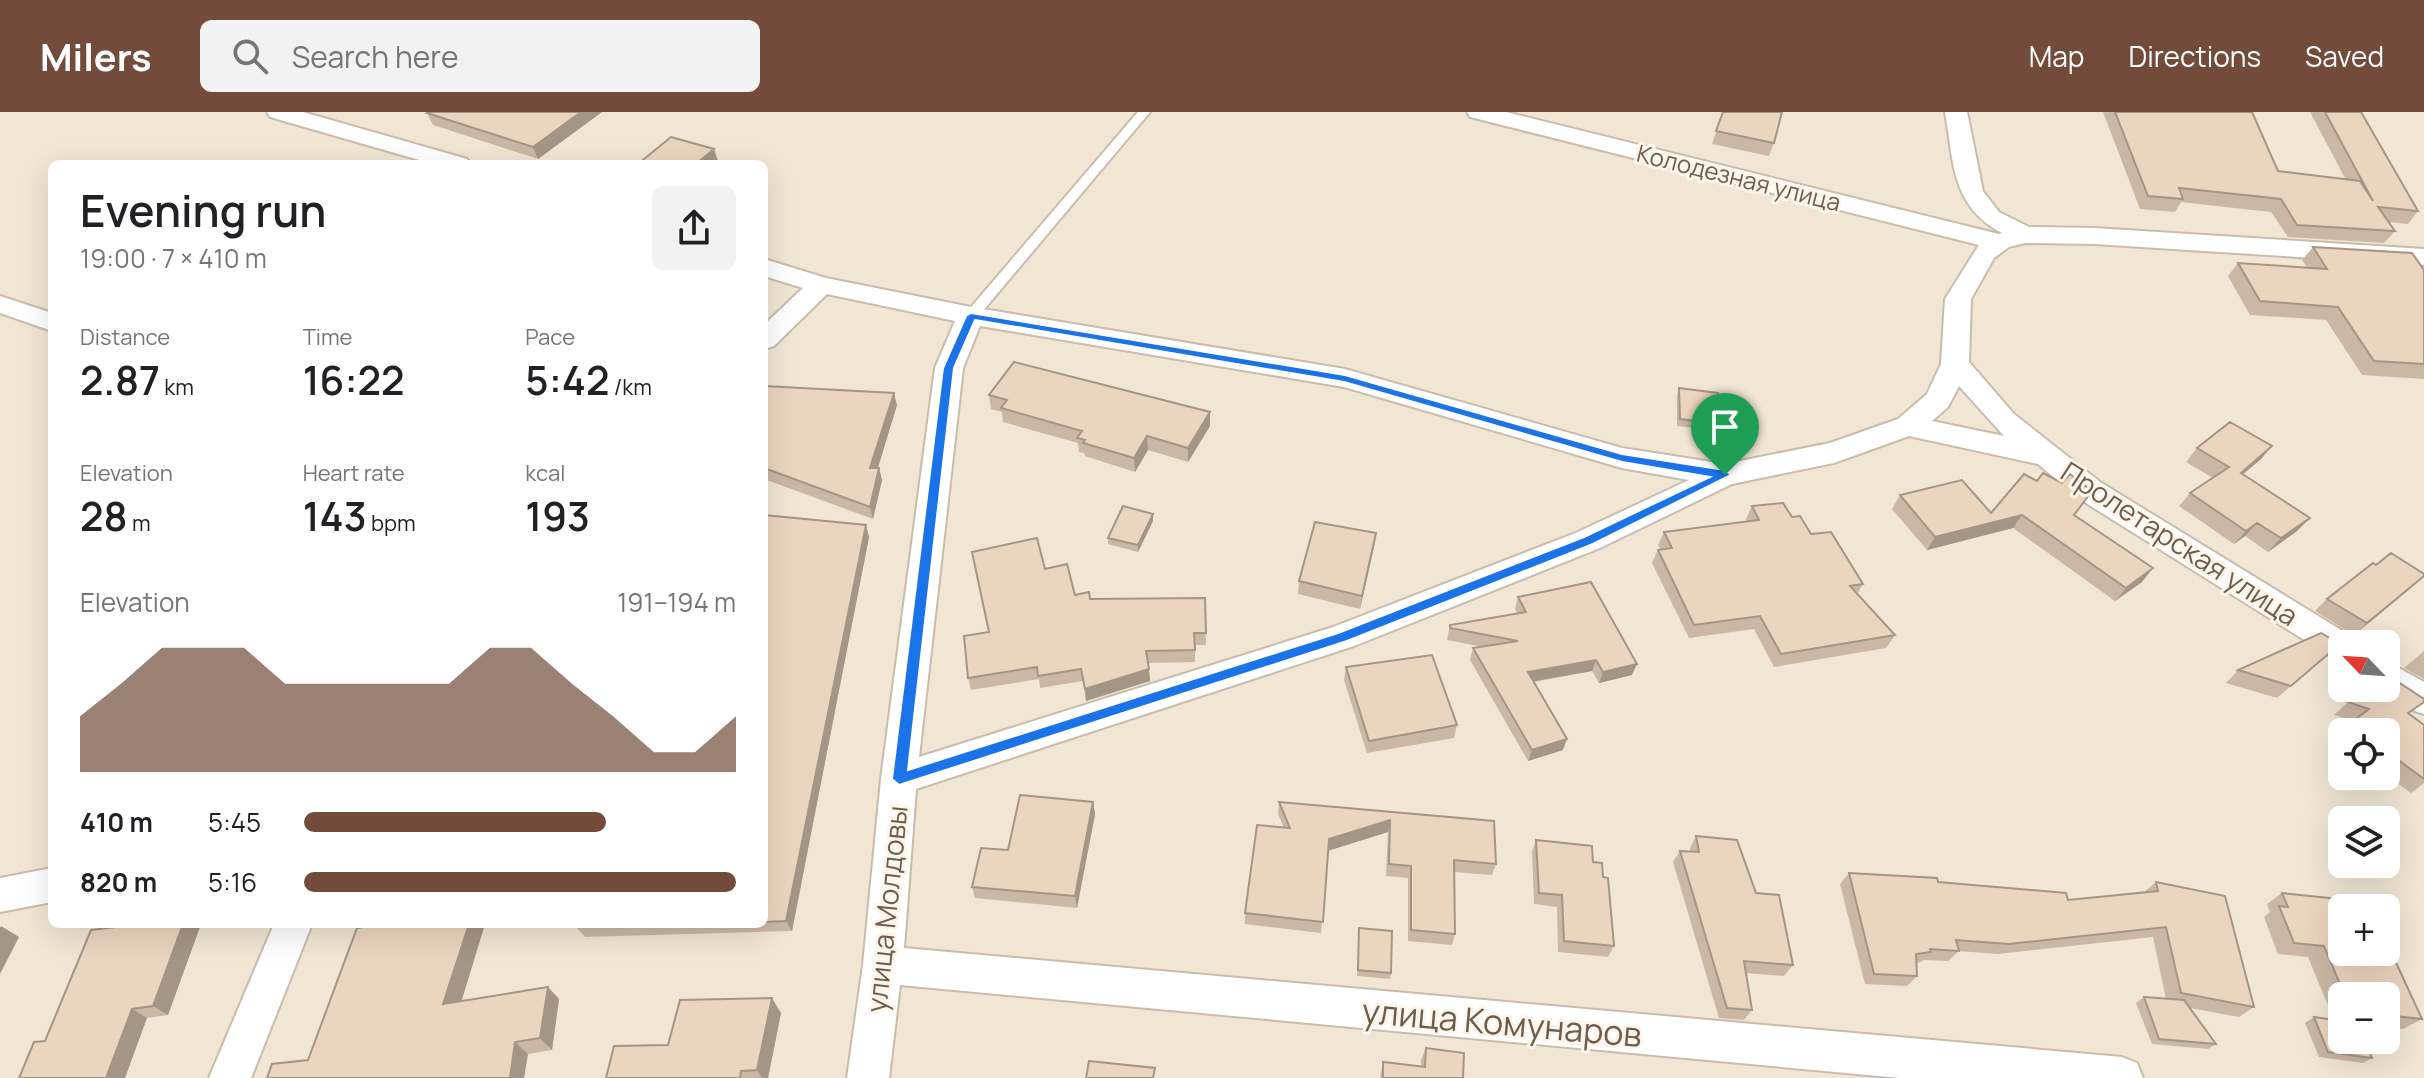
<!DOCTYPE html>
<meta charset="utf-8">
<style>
body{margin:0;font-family:Manrope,sans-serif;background:#f2f2f2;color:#202124;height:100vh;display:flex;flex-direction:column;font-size:30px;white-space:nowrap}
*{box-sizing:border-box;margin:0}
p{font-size:26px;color:#757577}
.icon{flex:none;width:44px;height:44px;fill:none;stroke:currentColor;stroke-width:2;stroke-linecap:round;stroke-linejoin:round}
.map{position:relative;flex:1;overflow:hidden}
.details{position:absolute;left:48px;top:48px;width:720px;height:768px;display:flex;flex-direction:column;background:#fff;border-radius:12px;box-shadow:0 8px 32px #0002}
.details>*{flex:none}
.needle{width:52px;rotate:295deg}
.tools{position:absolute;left:2328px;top:518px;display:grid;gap:16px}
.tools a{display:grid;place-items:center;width:72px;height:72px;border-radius:12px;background:#fff;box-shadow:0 8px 32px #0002;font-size:40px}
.pin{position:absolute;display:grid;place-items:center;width:68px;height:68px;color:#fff;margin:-82px -34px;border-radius:50% 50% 50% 0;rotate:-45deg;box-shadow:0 0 8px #0007}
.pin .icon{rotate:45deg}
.round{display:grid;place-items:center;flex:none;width:84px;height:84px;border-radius:12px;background:#f2f2f2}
.overview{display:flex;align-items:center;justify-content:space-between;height:136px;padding:0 32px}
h1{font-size:44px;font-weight:600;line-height:60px}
.stats{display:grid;grid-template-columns:repeat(3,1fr);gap:12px;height:136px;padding:8px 32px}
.stats div{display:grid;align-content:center}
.stats b{font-size:40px;font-weight:600}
.stats small{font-size:22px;font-weight:400}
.stats p{font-size:22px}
.chart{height:224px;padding:16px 32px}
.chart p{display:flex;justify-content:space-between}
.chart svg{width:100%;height:144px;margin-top:8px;fill:#724b3a;opacity:.7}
ul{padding:0 32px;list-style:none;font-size:26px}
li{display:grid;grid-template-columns:128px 96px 1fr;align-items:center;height:60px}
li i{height:20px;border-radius:10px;background:#724b3a}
header{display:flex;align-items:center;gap:48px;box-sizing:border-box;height:112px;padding:0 40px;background:#724b3a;color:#fff}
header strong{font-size:38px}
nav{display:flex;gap:44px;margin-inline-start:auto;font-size:28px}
.search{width:560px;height:72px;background:#f2f2f2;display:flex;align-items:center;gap:20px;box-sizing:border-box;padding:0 28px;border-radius:12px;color:#757577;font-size:30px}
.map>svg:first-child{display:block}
.residential{fill:#f1e6d4;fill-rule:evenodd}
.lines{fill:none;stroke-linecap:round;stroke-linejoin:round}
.service-casing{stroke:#cabcac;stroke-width:4}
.minor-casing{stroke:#cabcac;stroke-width:4}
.service{fill:#fff;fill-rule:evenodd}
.minor{fill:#fff;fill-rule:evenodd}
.wall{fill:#cbb7a4}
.shaded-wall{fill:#a59586}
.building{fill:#ecd5bf;stroke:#a59586;stroke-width:2}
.route{fill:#1a73e8;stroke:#fff;stroke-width:2;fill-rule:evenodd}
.labels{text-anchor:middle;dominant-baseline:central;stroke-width:6;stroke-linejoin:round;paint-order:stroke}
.far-street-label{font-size:24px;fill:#705c4d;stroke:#fdf7eb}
.street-label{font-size:28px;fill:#705c4d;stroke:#fdf7eb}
.near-street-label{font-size:34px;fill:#705c4d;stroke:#fdf7eb}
</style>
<header>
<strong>Milers</strong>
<div class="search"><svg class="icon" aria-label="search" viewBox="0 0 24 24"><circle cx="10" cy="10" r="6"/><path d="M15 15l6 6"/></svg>Search here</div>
<nav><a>Map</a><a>Directions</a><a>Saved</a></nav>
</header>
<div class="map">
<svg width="2424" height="966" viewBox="0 0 2424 966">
<rect width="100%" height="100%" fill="#faf3e5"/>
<path class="residential" d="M0,0H2424V966H0ZM52,52H764V812H52ZM2342,532H2386V576H2342ZM2342,620H2386V664H2342ZM2342,708H2386V752H2342ZM2342,796H2386V840H2342ZM2342,884H2386V928H2342Z"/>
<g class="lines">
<g class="service-casing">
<path id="service" d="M1138,0H1150L976,207H966V201Z"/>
</g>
<g class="minor-casing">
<path id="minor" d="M267,0H303L467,47L471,52H433L270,5Z
M1467,0H1506L1999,122L2002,121C1951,94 1954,51 1945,0H1967L1983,79L1999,100L2029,115L2094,116L2424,137V153L2094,132L2025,131L2009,135L1994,146L1971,187L1969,250L2014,302L2100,370L2354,526L2357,532H2342V548L2330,544L2078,386L2038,352L1909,324L1834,351L1732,372L1600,436L1354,534L916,677L904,836L2122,945L2137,951L2143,966H1900L900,873L889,966H847L863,853L881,667L935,256L955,209L827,182L774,234L764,237V213L803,176L764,164V147L826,166L971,195L1345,257L1622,336L1725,352L1830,331L1898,307L1927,282L1941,252L1945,187L1979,133L1470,5ZM980,214L1344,275L1622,356L1689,368L1578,420L1333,515L919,645L963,256ZM1959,274L2004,324L1932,309L1948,295Z
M0,184L52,201V219L0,201Z
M2386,549L2424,570V602L2412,598L2379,576H2386Z
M52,756V790L0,800V766Z
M274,812H312L251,966H209Z"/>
</g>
<use href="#service" class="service"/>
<use href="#minor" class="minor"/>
</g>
<path class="wall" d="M429,0H602L538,47L433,13L427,1Z
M1723,0L1774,31L1769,44L1712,32Z
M2103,0H2252L2278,59L2346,68L2310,0H2361L2418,99L2408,112L2388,110L2395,119L2384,131L2288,125L2271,100L2181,90L2175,100L2140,97Z
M2313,135L2424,158V267L2362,263L2326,208L2250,203L2228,164L2238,151L2307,155L2302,148Z
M764,274L897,293L878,356H879L882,368L873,407L764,367Z
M1679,276L1719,312L1717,319L1677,314V283Z
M989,283L1210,300V314L1188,350L1148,338L1135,360L1085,344L1084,341L1079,340L1078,331L1003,310L1002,300L991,297Z
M2197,336L2261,347L2243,362L2297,419L2268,440L2245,424L2234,432L2179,394L2190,381L2213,366L2186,350Z
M1900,383L1991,401L2075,403L2142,470L2115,489L2013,416L1927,438L1892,397Z
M1752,394L1792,405L1863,472L1857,482L1895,523L1886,536L1774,555L1754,517L1689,526L1652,451L1658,438H1661L1658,433L1664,420L1747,410L1746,407Z
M1153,402V409L1138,440L1108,432V426Z
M764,403L866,413L869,425L792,819L585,825L576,815L577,812L559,814L557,812H764Z
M1376,421L1360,497L1298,482L1299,469Z
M1045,457L1075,483L1090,487L1205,486L1206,533H1195V550L1148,551L1150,569L1086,589L1083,569L1040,576L1039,567L971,578L968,566L989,520Z
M2412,475L2354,523L2315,499L2327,487Z
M1518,485L1632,563L1599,571L1592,559L1534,570L1563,638L1528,649L1470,548L1473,536L1483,535L1447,528L1450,513L1517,501L1515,497Z
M2340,532L2277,586L2226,571L2238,558Z
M2424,539V567L2404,556Z
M1346,555L1457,613L1454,626L1367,641L1344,568Z
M2398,557V560L2392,565L2409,602L2424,613V671L2411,681L2386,663V620H2342V631L2334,625L2353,609L2334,603L2348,590Z
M1093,690L1095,702L1077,796L975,786L972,775L1008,738Z
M1279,690L1494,709L1496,752L1492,763L1454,760L1455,822L1452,833L1408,829V766L1386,764L1388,720L1328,739L1321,821L1245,812V801L1284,716L1278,702Z
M1696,724L1756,781L1793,853L1784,864L1746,861L1752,898L1744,908L1719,906L1673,750L1680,739L1690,740V736Z
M1536,728L1593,750L1603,765L1614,834L1608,845L1558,840L1557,795L1534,792L1532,740Z
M1849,761L1938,770L2068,788L2144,780L2156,770L2254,895L2239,905L2190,896L2216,932L2208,937L2152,932L2136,891L2144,885L2166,887L2153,825L1998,842L1959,839L1948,849L1924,848L1921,850L1916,851L1917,864L1907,874L1865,872L1840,772Z
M2282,781L2422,907L2403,917L2386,915V884H2342V928L2372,946L2363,951L2319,945L2305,911L2314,905L2334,908L2308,845L2278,842L2264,805L2270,800L2267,792Z
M141,812H201L168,903L147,906L45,929Z
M364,812H485L461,889L559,887L552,938L528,942L308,948Z
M1359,816L1391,861L1390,867L1357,864Z
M781,901L768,966H606L668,933Z
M1426,936L1463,966H1380L1383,950L1421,954V948Z"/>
<path class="shaded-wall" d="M581,0H602L538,47L533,35Z
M714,37L718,49L714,52H696Z
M894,281L897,293L874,368L870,356Z
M1210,300V314L1188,350V336Z
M1147,324L1148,338L1135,360L1134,346Z
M2272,334L2261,347L2229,374L2241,361Z
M879,356L882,368L873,407L870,395Z
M1153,402V409L1138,440V433Z
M2022,403L2013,416L1927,438L1935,425Z
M2310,406L2297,419L2268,440L2281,426Z
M2257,411L2245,424L2234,432L2246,419Z
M866,413L869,425L792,819L786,809Z
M1376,421L1374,435L1360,497L1362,484Z
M2153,456L2142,470L2115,489L2126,476Z
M2424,464L2412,475L2354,523L2367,511Z
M1596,548L1592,559L1524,571L1528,560Z
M1637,552L1632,563L1599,571L1603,560Z
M1149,557L1150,569L1086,589L1085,577Z
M1567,627L1563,638L1528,649L1532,638Z
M1093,690L1095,702L1077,796L1075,784Z
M1390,708L1388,720L1327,739L1329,727Z
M183,812H201L168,903L153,894Z
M469,812H485L457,904L443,892Z
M1,814L19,825L0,862V816Z
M548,875L559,887L552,938L540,926Z
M772,886L781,901L768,966H762L757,958Z
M132,897L147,906L125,966H106Z
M515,930L528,942L524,966H510Z"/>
<path class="building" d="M429,0H581L533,35L427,1Z
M1723,0H1782L1774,31L1716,19Z
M2115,0H2252L2278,59L2360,69L2373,89L2325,0H2361L2418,99L2378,95L2395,119L2297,113L2281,87L2179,76L2183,87L2148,84Z
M671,25L714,37L696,52H638Z
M2313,135L2412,141L2424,158V252L2374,249L2338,195L2260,189L2238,151L2327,157Z
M1014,250L1210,300L1188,336L1147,324L1134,346L1083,331L1085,328L1077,326L1082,319L1001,296L1007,288L989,283Z
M764,274L894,281L870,356H879L870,395L764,356Z
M1679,276L1718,281L1719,312L1680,307Z
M2230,310L2272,334L2241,361L2310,406L2281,426L2257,411L2246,419L2190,381L2229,355L2197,336Z
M2043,361L2062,371L2070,362L2092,379L2074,403L2153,456L2126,476L2022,403L1935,425L1900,383L1962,368L1991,401L2024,362L2037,369Z
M1783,391L1792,405L1800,404L1811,422L1831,420L1863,472L1850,474L1895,523L1781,542L1760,504L1694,513L1658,438L1672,436L1664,420L1759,408L1752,394Z
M1123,394L1153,402L1138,433L1108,426Z
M764,403L866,413L786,809L764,810Z
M1315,410L1376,421L1362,484L1299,469Z
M1037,426L1045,457L1067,452L1075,483L1089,480L1090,487L1205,486L1206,521H1194L1195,538L1146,539L1149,557L1085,577L1081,557L1038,564L1037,555L968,566L964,524L989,520L972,440Z
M2391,441L2424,462V464L2367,511L2327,487L2373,451L2376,453Z
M1591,470L1637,552L1603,560L1596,548L1528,560L1567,627L1532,638L1473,536L1518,529L1450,516V513L1526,500L1518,485Z
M2321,521L2340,532L2291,574L2238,558Z
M1432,543L1457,613L1369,629L1346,555Z
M2398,557V560L2392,561V566L2424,587V590L2408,601L2424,613V667L2386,639V620H2359L2349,612L2369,597L2348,590L2370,576H2386V565Z
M1020,683L1093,690L1075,784L972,775L981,736L1008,738Z
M1279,690L1494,709L1496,752L1454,748L1455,822L1411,818V754L1389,752L1390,708L1329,727L1323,810L1245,801L1257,713L1290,716Z
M1696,724L1737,728L1756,781L1779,783L1793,853L1744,849L1752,898L1727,896L1680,739L1699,740Z
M1536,728L1592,734L1593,750L1602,751L1603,765L1608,766L1614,834L1564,829L1562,783L1539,781Z
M1849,761L1937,766L1938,770L2066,781L2068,788L2158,779L2156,770L2225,784L2254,895L2181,881L2166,815L2009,832L1956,828L1959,839L1930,837L1931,840L1916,842L1917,864L1874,862Z
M2282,781L2368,790L2371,796H2342V840H2386V829L2422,907L2386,903V884H2345L2324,834L2294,831L2279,794L2288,795Z
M141,812H183L153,894L132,897L106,966H19L34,930L45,929L91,818Z
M364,812H469L443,892L548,875L540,926L515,930L510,966H267L272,952L308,948L357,816L363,815Z
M577,812H684L576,815Z
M1359,816L1392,819L1391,861L1358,858Z
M2144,885L2184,888L2216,932L2159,927Z
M772,886L757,958L741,959L740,966H606L614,934L668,933L680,888Z
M2314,905L2342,909V928H2365L2372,946L2328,940Z
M1426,936L1464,941L1463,966H1383V950L1425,955Z
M1089,949L1155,956L1153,966H1086Z"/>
<path class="route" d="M971,201L1345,263L1622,342L1725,358L1731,363L1593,432L1347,529L899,673L892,667L943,256L966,204ZM975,208L1344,270L1622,350L1710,365L1584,425L1338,521L908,658L954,256Z"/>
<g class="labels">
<g class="far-street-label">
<text transform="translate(1739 65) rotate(14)">Колодезная улица</text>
</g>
<g class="street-label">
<text transform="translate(2180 431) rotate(33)">Пролетарская улица</text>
<text transform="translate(886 797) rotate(-84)">улица Молдовы</text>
</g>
<g class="near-street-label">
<text transform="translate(1502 910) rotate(5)">улица Комунаров</text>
</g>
</g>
</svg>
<div class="tools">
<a><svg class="needle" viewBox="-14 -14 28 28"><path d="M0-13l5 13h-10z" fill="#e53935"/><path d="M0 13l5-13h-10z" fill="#757577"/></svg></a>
<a><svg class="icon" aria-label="locate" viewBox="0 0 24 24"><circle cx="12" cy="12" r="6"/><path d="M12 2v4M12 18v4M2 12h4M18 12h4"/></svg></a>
<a><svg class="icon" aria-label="layers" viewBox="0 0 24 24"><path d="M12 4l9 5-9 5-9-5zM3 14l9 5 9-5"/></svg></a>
<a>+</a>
<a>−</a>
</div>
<div class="pin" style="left:1725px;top:363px;background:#1e9e55"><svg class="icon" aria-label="arrive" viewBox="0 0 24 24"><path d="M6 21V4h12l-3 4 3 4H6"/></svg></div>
<section class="details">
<div class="overview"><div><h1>Evening run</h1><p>19:00 · 7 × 410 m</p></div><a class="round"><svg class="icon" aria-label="share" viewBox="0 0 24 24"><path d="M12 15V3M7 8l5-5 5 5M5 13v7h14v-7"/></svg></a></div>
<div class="stats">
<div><p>Distance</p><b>2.87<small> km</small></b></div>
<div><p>Time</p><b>16:22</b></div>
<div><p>Pace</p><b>5:42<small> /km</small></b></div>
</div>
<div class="stats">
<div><p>Elevation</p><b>28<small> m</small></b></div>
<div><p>Heart rate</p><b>143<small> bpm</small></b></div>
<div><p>kcal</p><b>193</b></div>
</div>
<div class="chart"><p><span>Elevation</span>191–194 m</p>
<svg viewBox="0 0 160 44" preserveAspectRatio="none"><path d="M0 44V27L10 17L20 6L30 6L40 6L50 17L60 17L70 17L80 17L90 17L100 6L110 6L120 17L130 27L140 38L150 38L160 27V44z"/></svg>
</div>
<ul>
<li><b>410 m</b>5:45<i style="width:70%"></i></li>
<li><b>820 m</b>5:16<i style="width:100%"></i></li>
</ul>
</section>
</div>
